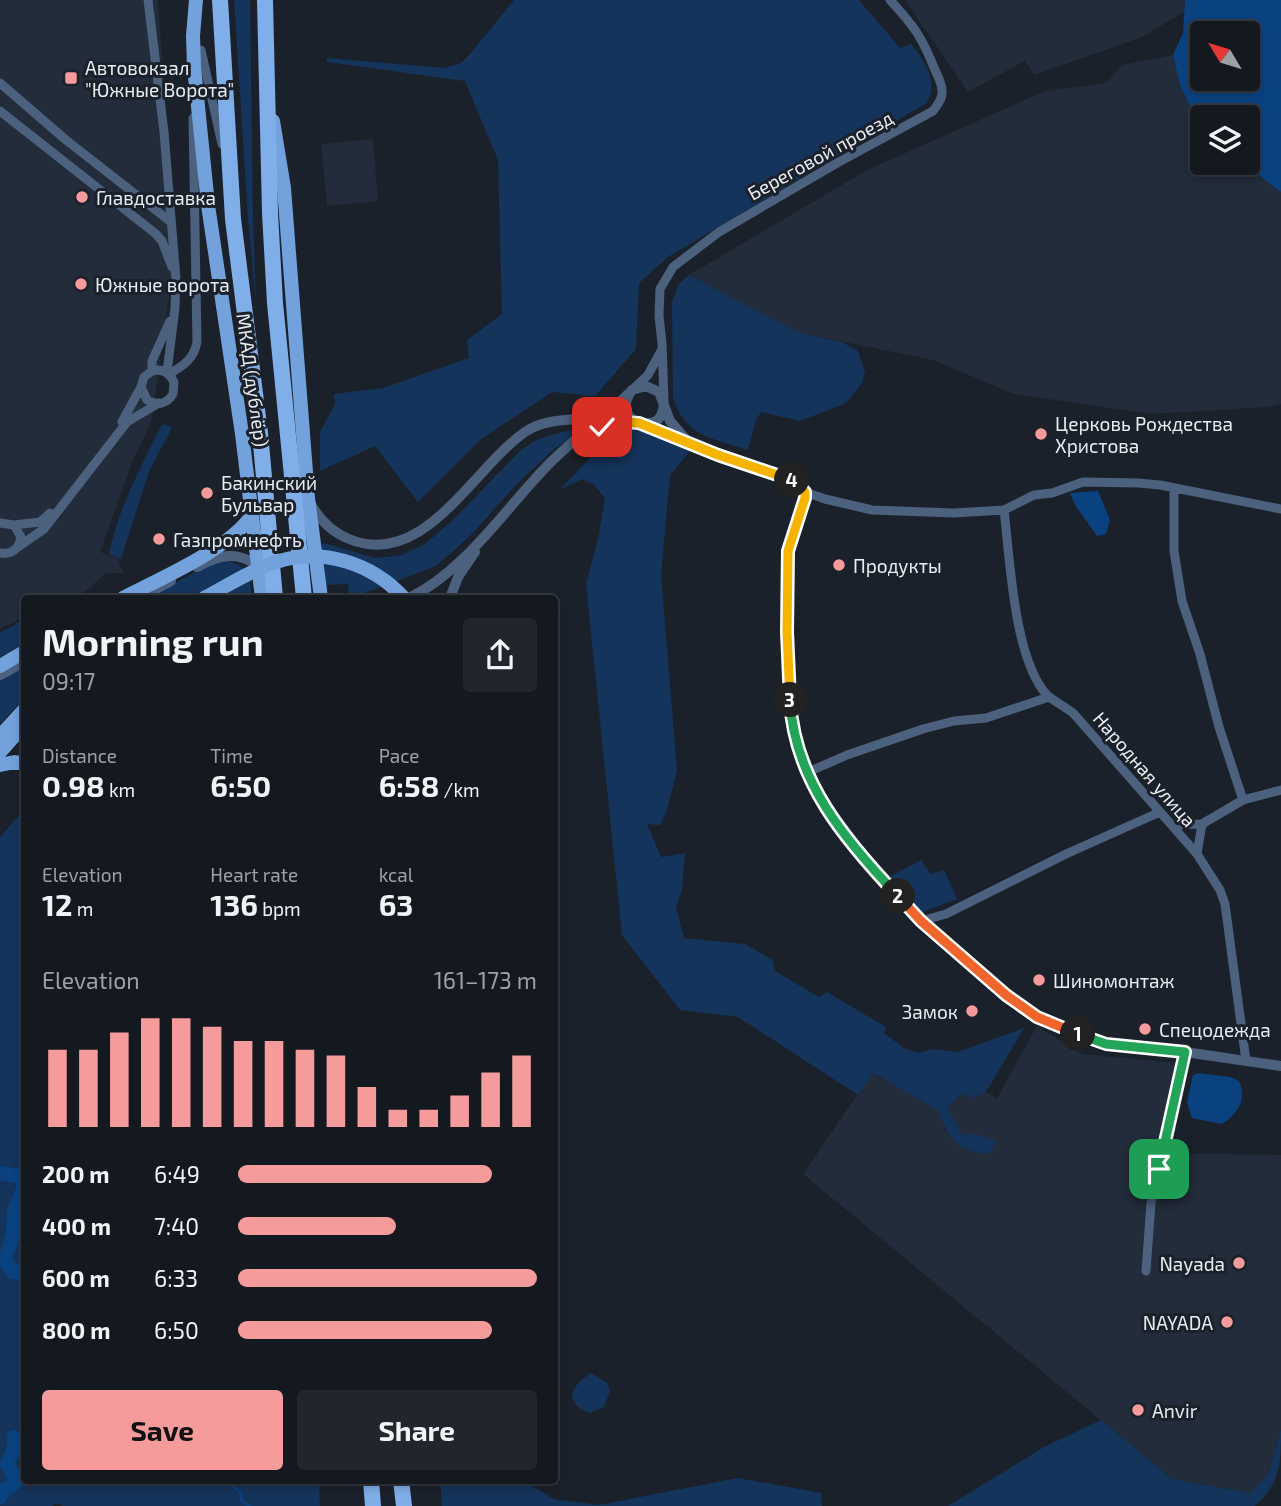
<!DOCTYPE html>
<meta charset="utf-8">
<style>
body{margin:0;font-family:"Exo 2",sans-serif;background:#21262d;color:#f1f3f6;height:100vh;display:flex;flex-direction:column;font-size:26px;white-space:nowrap}
*{box-sizing:border-box;margin:0}
p{font-size:23px;color:#9da0a5}
.icon{flex:none;width:38px;height:38px;fill:none;stroke:currentColor;stroke-width:2;stroke-linecap:round;stroke-linejoin:round}
.map{position:relative;flex:1;overflow:hidden}
.drawer{position:absolute;left:21px;top:595px;width:537px;height:889px;display:flex;flex-direction:column;background:#141920;border-radius:7px;box-shadow:0 4px 10px #0003,0 0 0 2px #33383e}
.drawer>*{flex:none}
.needle{width:46px;rotate:308deg}
.controls{position:absolute;left:1190px;top:21px;display:grid;gap:14px}
.controls a{display:grid;place-items:center;width:70px;height:70px;border-radius:7px;background:#141920;box-shadow:0 4px 10px #0003,0 0 0 2px #33383e;font-size:35px}
.pin{position:absolute;display:grid;place-items:center;width:60px;height:60px;color:#fff;margin:-30px;border-radius:14px;box-shadow:0 4px 10px #0006}
.km{position:absolute;width:35px;height:35px;margin:-18px;border-radius:50%;background:#222;color:#fff;font-size:19px;line-height:35px;text-align:center}
.round{display:grid;place-items:center;flex:none;width:74px;height:74px;border-radius:7px;background:#21262d}
.summary{display:flex;align-items:center;justify-content:space-between;height:119px;padding:0 21px}
h1{font-size:38px;font-weight:700;line-height:52px}
.figures{display:grid;grid-template-columns:repeat(3,1fr);gap:10px;height:119px;padding:7px 21px}
.figures div{display:grid;align-content:center}
.figures b{font-size:30px;font-weight:700}
.figures small{font-size:19px;font-weight:400}
.figures p{font-size:19px}
.chart{height:196px;padding:14px 21px}
.chart p{display:flex;justify-content:space-between}
.chart svg{width:100%;height:126px;margin-top:7px;stroke:#f59b9c;stroke-width:6}
.cta{display:flex;gap:14px;margin-top:auto;padding:14px 21px}
.cta a{flex:1;height:80px;border-radius:7px;background:#f59b9c;color:#111;font-size:28px;font-weight:700;line-height:80px;text-align:center}
.cta a+a{background:#21262d;color:#f1f3f6}
ul{padding:0 21px;list-style:none;font-size:23px}
li{display:grid;grid-template-columns:112px 84px 1fr;align-items:center;height:52px}
li i{height:18px;border-radius:9px;background:#f59b9c}
.map>svg:first-child{display:block}
.built{fill:#222c3a}
.green{fill:#15345b}
.water{fill:#0a4280;fill-rule:evenodd}
.lines{fill:none;stroke-linecap:round;stroke-linejoin:round}
.stream{stroke:#0a4280;stroke-width:2.5}
.river{stroke:#0a4280;stroke-width:14}
.minor{stroke:#4b617d;stroke-width:9}
.tertiary{stroke:#4b617d;stroke-width:10}
.primary{stroke:#73a1dc;stroke-width:14}
.trunk{stroke:#80aee8;stroke-width:16}
.primary-bridge{stroke:#73a1dc;stroke-width:14}
.split-1-casing{stroke:#fff;stroke-width:14}
.split-2-casing{stroke:#fff;stroke-width:14}
.split-3-casing{stroke:#fff;stroke-width:14}
.split-4-casing{stroke:#fff;stroke-width:14}
.split-5-casing{stroke:#fff;stroke-width:14}
.split-1{stroke:#22a559;stroke-width:9}
.split-2{stroke:#f0652b;stroke-width:9}
.split-3{stroke:#22a559;stroke-width:9}
.split-4{stroke:#f5b400;stroke-width:9}
.split-5{stroke:#f5b400;stroke-width:9}
.poi-dot{fill:#f59b9c;stroke:#1b212a;stroke-width:2.5}
.labels{text-anchor:middle;dominant-baseline:central;stroke-width:6;stroke-linejoin:round;paint-order:stroke}
.poi-label{font-size:19px;fill:#e8edf3;stroke:#1b212a;text-anchor:start}
.street-label{font-size:19px;fill:#e8edf3;stroke:#1b212a}
</style>
<div class="map">
<svg width="1281" height="1506" viewBox="0 0 1281 1506">
<rect width="100%" height="100%" fill="#1b212a"/>
<path class="built" d="M0,0H158L175,255L151,423L133,460L100,552L118,558L123,573H106L78,598H58L51,593L45,598H24V615L14,623L0,628Z
M905,0H1185L1184,12L1142,37L1034,75L1025,61L968,92Z
M1173,55L1180,85L1202,131V163H1243L1281,192V404L1268,407L1150,414L1014,394L933,360L800,333L689,275L867,170L1045,91L1106,83L1123,65Z
M373,139L378,201L327,206L321,144Z
M1037,1026L1082,1054L1176,1063L1156,1153L1281,1155V1429L1269,1473L1250,1493L1172,1479L803,1174L872,1073L940,1111L945,1130L963,1136L947,1108L962,1093L974,1098L986,1092L997,1098Z"/>
<path class="green" d="M234,0H250L253,217L256,303L248,218Z
M514,0H859L900,48L911,44C924,59 941,86 925,104L668,257L639,283L636,349L595,396L552,392L481,439L418,502L375,446L320,471V432L335,404L334,394L383,388L469,358L467,340L502,314L498,160L465,81L327,62V58L445,68L461,63L471,53Z
M689,275L800,333L842,342L858,351L865,372L862,383L846,403L800,421L761,412L756,420L748,450C714,439 684,436 673,397L672,302L679,284Z
M164,424L171,427V430L149,471L121,559L109,554C118,509 141,467 161,426Z
M625,426C650,428 669,437 690,451L670,475L661,575L677,771L666,813L660,825L647,824L661,857L685,853L682,889L676,908L684,938L745,944L773,960L775,971L819,997L827,992L886,1027L884,1033L904,1048L917,1053L933,1049L958,1052L1024,1028L986,1092L974,1098L962,1094L947,1107L963,1136L972,1133L996,1140L993,1149L985,1154C958,1151 946,1136 939,1111L873,1073L858,1095L738,1017L680,1010L622,935L586,584L598,539L605,498L593,484L582,479L559,490L591,457L622,438Z
M577,428L580,430L578,433L554,449L516,485L470,536L436,566L359,595L349,596L348,584L325,585L321,546L324,543L375,558L402,555L425,544L453,520L520,451L538,439Z
M223,560C249,565 250,575 252,598H213L199,595L196,590L198,596L193,598H147L210,564Z
M24,617V644L0,657V632L12,627Z
M24,665V699L0,724V678Z
M24,810V1480L319,1481L320,1506H64L55,1503L53,1506H0V837Z
M921,860L931,874L944,870L957,899L920,913L889,877Z
M591,1373L607,1383L610,1391L604,1407L590,1413C563,1403 570,1386 591,1373Z
M1101,1420L1172,1479L1250,1493L1269,1473L1281,1429C1281,1462 1281,1483 1255,1506H948L1044,1447Z
M738,1478L821,1493L822,1506H442L440,1481H523L554,1499L599,1505Z"/>
<path class="water" d="M1185,0H1281V192L1243,163H1248V117H1202V131L1180,85L1173,55L1183,33ZM1248,33V79H1202V33Z
M1098,491L1110,520L1106,534L1097,536L1075,505L1070,493Z
M1198,1073L1230,1077L1239,1081C1247,1100 1238,1114 1222,1124L1192,1118L1187,1102L1193,1075Z"/>
<g class="lines">
<path class="stream" d="M197,1480H199
M211,1480H222
M227,1480L228,1484L240,1491L242,1502L250,1506"/>
<path class="river" d="M0,1173L22,1177L24,1181
M24,1186L14,1212L13,1234L5,1260L13,1272H18L24,1267
M0,1497L3,1491L15,1483L13,1474L7,1464L14,1449V1437"/>
<path class="minor" d="M148,0L164,132L176,279L175,308L167,372
M201,50L222,144
M0,83L66,140L171,222
M0,111L156,234L162,241L172,267
M152,371C162,368 169,372 174,382L173,394C167,404 157,406 147,400L141,387L144,377L152,371V361L170,321
M169,374C183,366 194,359 197,342L193,118
M632,390L648,375L661,351
M664,401L662,343L659,316L660,289L673,267L719,232L837,163L933,111C937,105 943,99 942,91C942,84 938,76 935,70C922,37 914,26 890,0
M122,422L141,387
M1174,488V551L1182,601L1200,654L1219,727L1243,800
M805,492L825,499L872,510L954,513L1004,510L1034,495L1052,493L1083,482L1138,483L1160,485L1281,509
M1004,510C1010,560 1014,659 1047,695C1052,700 1067,708 1074,714L1197,854L1220,890L1225,904L1246,1061
M0,523L14,525L21,537C19,549 12,555 0,553
M14,525L40,522L50,513
M18,547L44,529L127,422L159,403
M806,773L847,755L923,729L954,721L986,718L1049,697
M1172,825L1202,824L1243,800L1281,790
M1197,854L1202,824
M921,921L946,914L1066,854L1160,812
M1146,1271L1151,1203L1185,1052"/>
<path class="tertiary" d="M593,432C603,427 614,422 625,422C644,422 661,431 664,404
M690,444L670,421L659,392L646,386L632,390C624,401 623,411 634,421C661,435 691,446 720,456C745,465 788,472 805,492L804,504L798,515L788,551L787,632L791,724L806,773L823,805L867,863L921,921L1006,995L1037,1017L1106,1044L1185,1052L1281,1066
M311,504C320,521 332,532 349,539C424,570 473,468 525,432C550,415 580,423 607,414
M197,567C219,555 237,550 258,566
M139,598L171,581
M409,598C464,572 505,509 547,466C572,440 602,419 628,394
M450,598L458,577L475,552
M0,675L24,662"/>
<path class="primary" d="M196,0L193,36L194,67L208,205L242,434L262,598
M273,121L284,188L308,498L321,598
M123,598C159,579 230,549 252,515
M0,666L24,652
M0,736L24,710
M0,752L24,725
M0,765L15,762L24,764"/>
<path class="trunk" d="M220,0L233,219L260,433L275,598
M265,0L270,213L275,303L304,598
M371,1480L373,1506
M401,1480L404,1506"/>
<path class="primary-bridge" d="M204,598C227,586 251,570 276,562C322,547 372,563 404,598"/>
</g>
<g class="lines">
<g class="split-1-casing">
<path id="split-1" d="M1078,1034L1106,1044L1185,1052L1159,1169"/>
</g>
<g class="split-2-casing">
<path id="split-2" d="M898,896L921,921L1006,995L1037,1017L1078,1034"/>
</g>
<g class="split-3-casing">
<path id="split-3" d="M790,700C794,780 845,840 898,896"/>
</g>
<g class="split-4-casing">
<path id="split-4" d="M790,700L787,632L788,551L805,498V492L792,480"/>
</g>
<g class="split-5-casing">
<path id="split-5" d="M602,427L624,422L639,423L718,455L792,480"/>
</g>
<use href="#split-1" class="split-1"/>
<use href="#split-2" class="split-2"/>
<use href="#split-3" class="split-3"/>
<use href="#split-4" class="split-4"/>
<use href="#split-5" class="split-5"/>
</g>
<g class="poi-dot">
<rect x="64" y="71" width="14" height="14" rx="3.5"/>
<circle cx="82" cy="197" r="7"/>
<circle cx="81" cy="284" r="7"/>
<circle cx="1041" cy="434" r="7"/>
<circle cx="207" cy="493" r="7"/>
<circle cx="159" cy="539" r="7"/>
<circle cx="839" cy="565" r="7"/>
<circle cx="1039" cy="980" r="7"/>
<circle cx="972" cy="1011" r="7"/>
<circle cx="1145" cy="1029" r="7"/>
<circle cx="1239" cy="1263" r="7"/>
<circle cx="1227" cy="1322" r="7"/>
<circle cx="1138" cy="1410" r="7"/>
</g>
<g class="labels">
<g class="poi-label">
<text x="85" y="67">Автовокзал<tspan x="85" dy="22">"Южные Ворота"</tspan></text>
<text x="96" y="197">Главдоставка</text>
<text x="95" y="284">Южные ворота</text>
<text x="1055" y="423">Церковь Рождества<tspan x="1055" dy="22">Христова</tspan></text>
<text x="221" y="482">Бакинский<tspan x="221" dy="22">Бульвар</tspan></text>
<text x="173" y="539">Газпромнефть</text>
<text x="853" y="565">Продукты</text>
<text x="1053" y="980">Шиномонтаж</text>
<text x="958" y="1011" text-anchor="end">Замок</text>
<text x="1159" y="1029">Спецодежда</text>
<text x="1225" y="1263" text-anchor="end">Nayada</text>
<text x="1213" y="1322" text-anchor="end">NAYADA</text>
<text x="1152" y="1410">Anvir</text>
</g>
<g class="street-label">
<text transform="translate(820 155) rotate(-29)">Береговой проезд</text>
<text transform="translate(253 380) rotate(82)">МКАД (дублёр)</text>
<text transform="translate(1145 769) rotate(49)">Народная улица</text>
</g>
</g>
</svg>
<div class="controls">
<a><svg class="needle" viewBox="-14 -14 28 28"><path d="M0-13l5 13h-10z" fill="#e53935"/><path d="M0 13l5-13h-10z" fill="#9da0a5"/></svg></a>
<a><svg class="icon" aria-label="layers" viewBox="0 0 24 24"><path d="M12 4l9 5-9 5-9-5zM3 14l9 5 9-5"/></svg></a>
</div>
<div class="pin" style="left:1159px;top:1169px;background:#1e9e55"><svg class="icon" aria-label="arrive" viewBox="0 0 24 24"><path d="M6 21V4h12l-3 4 3 4H6"/></svg></div>
<div class="pin" style="left:602px;top:427px;background:#d93025"><svg class="icon" aria-label="check" viewBox="0 0 24 24"><path d="M5 12l5 5 9-10"/></svg></div>
<b class="km" style="left:1078px;top:1034px">1</b>
<b class="km" style="left:898px;top:896px">2</b>
<b class="km" style="left:790px;top:700px">3</b>
<b class="km" style="left:792px;top:480px">4</b>
<section class="drawer">
<div class="summary"><div><h1>Morning run</h1><p>09:17</p></div><a class="round"><svg class="icon" aria-label="share" viewBox="0 0 24 24"><path d="M12 15V3M7 8l5-5 5 5M5 13v7h14v-7"/></svg></a></div>
<div class="figures">
<div><p>Distance</p><b>0.98<small> km</small></b></div>
<div><p>Time</p><b>6:50</b></div>
<div><p>Pace</p><b>6:58<small> /km</small></b></div>
</div>
<div class="figures">
<div><p>Elevation</p><b>12<small> m</small></b></div>
<div><p>Heart rate</p><b>136<small> bpm</small></b></div>
<div><p>kcal</p><b>63</b></div>
</div>
<div class="chart"><p><span>Elevation</span>161–173 m</p>
<svg viewBox="0 0 160 44" preserveAspectRatio="none"><path d="M5 44V17M15 44V17M25 44V11M35 44V6M45 44V6M55 44V9M65 44V14M75 44V14M85 44V17M95 44V19M105 44V30M115 44V38M125 44V38M135 44V33M145 44V25M155 44V19"/></svg>
</div>
<ul>
<li><b>200 m</b>6:49<i style="width:85%"></i></li>
<li><b>400 m</b>7:40<i style="width:53%"></i></li>
<li><b>600 m</b>6:33<i style="width:100%"></i></li>
<li><b>800 m</b>6:50<i style="width:85%"></i></li>
</ul>
<div class="cta"><a>Save</a><a>Share</a></div>
</section>
</div>
